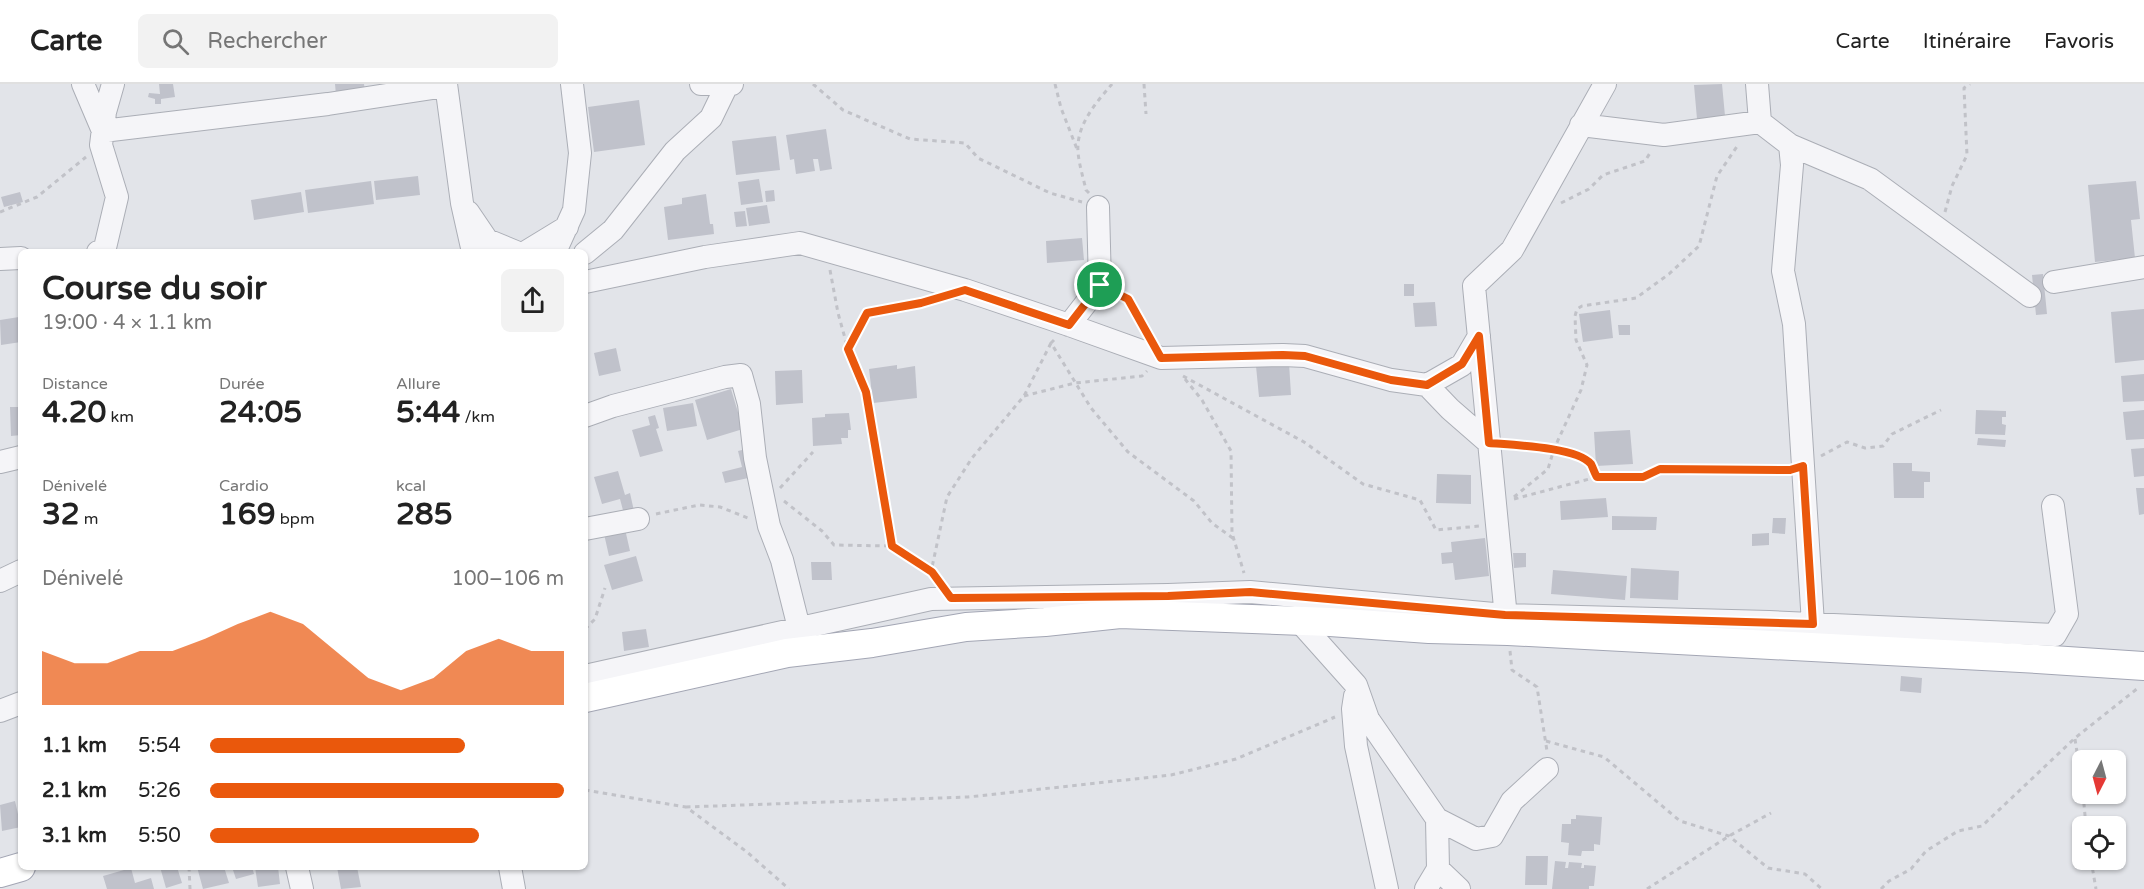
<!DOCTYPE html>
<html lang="fr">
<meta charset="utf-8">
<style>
body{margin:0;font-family:"Varela Round",sans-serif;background:#f2f2f2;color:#222;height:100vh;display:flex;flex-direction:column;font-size:22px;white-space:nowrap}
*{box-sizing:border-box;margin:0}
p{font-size:20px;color:#767676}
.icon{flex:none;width:33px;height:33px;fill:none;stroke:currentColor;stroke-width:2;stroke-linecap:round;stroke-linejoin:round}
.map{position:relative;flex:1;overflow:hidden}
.details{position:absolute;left:18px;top:165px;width:570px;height:621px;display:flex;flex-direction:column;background:#fff;border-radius:9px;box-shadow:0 2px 4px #0004}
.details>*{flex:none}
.needle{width:39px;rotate:186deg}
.controls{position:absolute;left:2072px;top:666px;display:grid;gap:12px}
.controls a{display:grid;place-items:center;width:54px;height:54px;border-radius:9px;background:#fff;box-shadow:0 2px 4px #0004;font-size:30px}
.pin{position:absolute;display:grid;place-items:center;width:51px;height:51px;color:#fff;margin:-26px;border:3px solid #fff;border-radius:50%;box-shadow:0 2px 6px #0007}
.round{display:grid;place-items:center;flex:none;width:63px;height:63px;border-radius:9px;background:#f2f2f2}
.summary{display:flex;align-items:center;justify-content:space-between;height:102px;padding:0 24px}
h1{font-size:33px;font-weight:800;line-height:45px}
.stats{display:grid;grid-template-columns:repeat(3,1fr);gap:9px;height:102px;padding:6px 24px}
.stats div{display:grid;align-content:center}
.stats b{font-size:30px;font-weight:800}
.stats small{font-size:16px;font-weight:400}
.stats p{font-size:16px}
.chart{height:168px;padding:12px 24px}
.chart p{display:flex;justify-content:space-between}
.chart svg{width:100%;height:108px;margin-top:6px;fill:#ea580c;opacity:.7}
ul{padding:0 24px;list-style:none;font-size:20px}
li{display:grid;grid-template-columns:96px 72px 1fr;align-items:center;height:45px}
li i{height:15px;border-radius:8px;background:#ea580c}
header{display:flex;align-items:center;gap:36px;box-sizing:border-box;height:84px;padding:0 30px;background:#fff;border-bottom:2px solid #e0e0e0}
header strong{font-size:28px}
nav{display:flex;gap:33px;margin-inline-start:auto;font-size:21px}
.search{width:420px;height:54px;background:#f2f2f2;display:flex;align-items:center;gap:15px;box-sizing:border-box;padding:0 21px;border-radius:9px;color:#767676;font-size:22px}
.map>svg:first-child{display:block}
.building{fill:#c0c2cb}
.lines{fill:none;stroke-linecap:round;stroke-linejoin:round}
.minor-casing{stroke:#abaeb6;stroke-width:24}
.major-casing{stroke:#a3a6b4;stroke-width:30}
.path{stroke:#c1c2c8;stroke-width:3;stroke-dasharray:4.5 4.5;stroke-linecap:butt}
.minor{stroke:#f5f5f8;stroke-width:22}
.major{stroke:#fff;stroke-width:28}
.route-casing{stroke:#fff;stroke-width:12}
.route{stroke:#ea580c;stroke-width:8}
</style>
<header>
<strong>Carte</strong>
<div class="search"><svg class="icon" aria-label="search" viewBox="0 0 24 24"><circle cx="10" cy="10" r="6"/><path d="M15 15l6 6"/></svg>Rechercher</div>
<nav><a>Carte</a><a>Itinéraire</a><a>Favoris</a></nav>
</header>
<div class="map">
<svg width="2144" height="805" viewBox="0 0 2144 805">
<rect width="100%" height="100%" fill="#e2e4e9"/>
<path class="building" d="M159,0H173L175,13L161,15V20H155V15L148,13L149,9L160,10Z
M335,0H364L365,8L336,11Z
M1722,0L1725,32L1697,35L1694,1Z
M639,16L645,61L594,68L588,23Z
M826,45L832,85L820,87L818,75H813L815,87L796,90L794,75L790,76L786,51Z
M776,52L780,86L736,91L732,57Z
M418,92L420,111L376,116L374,97Z
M759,95L763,118L741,121L738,98Z
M371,97L374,120L308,129L305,106Z
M2136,97L2140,135L2131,136L2135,174L2095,178L2088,101Z
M774,106L775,117L766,118L765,107Z
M20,108L23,118L4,123L1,113Z
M301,108L304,128L254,136L251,116Z
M706,110L710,140H713L714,150L668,156L664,123L682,120V114Z
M767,121L770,139L749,142L746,124Z
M745,127L747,142L736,143L734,128Z
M1082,154L1084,176L1047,179L1046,157Z
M2043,190L2047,230L2036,231L2032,191Z
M1404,200H1414V212H1404Z
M1435,218L1437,242L1415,243L1413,219Z
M2144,225V276L2115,279L2111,228Z
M1610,226L1613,254L1583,258L1579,230Z
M19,233L21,258L1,261L0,236Z
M1618,241H1630V251H1619Z
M616,264L621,287L599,292L594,269Z
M1289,279L1291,311L1259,313L1256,282Z
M897,281V285L915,282L917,314L873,319L869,285Z
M802,286L803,319L776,321L775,287Z
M2144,290V317L2123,318L2121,292Z
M731,305L743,345L707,356L695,316Z
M693,319L697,342L667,347L663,324Z
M10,323H21V351L11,352Z
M1976,326L2006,327V333H2002V340L2006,341L2005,351L1975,350Z
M2144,326V355L2126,356L2123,328Z
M849,329L851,346H848V354H841L842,360L813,362L812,334L825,333V330Z
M655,331L659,344L656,345L663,367L640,373L632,346L650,341L648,333Z
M1630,346L1633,380L1596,382L1594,348Z
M1978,354L2006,356L2005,363L1977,361Z
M2144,364V392L2134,393L2131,365Z
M746,365L753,393L725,399L722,388L742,383L738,367Z
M1893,379H1912V387L1930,388V398H1924V414H1894Z
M618,387L625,411L630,409L634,427L624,430L620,415L602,420L594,393Z
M1437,390L1471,391V420L1436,419Z
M2136,404H2144V430L2139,431Z
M1606,414L1608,433L1561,436L1560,417Z
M1612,432L1657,433L1656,446H1612Z
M1773,434H1786L1785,450L1772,449Z
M625,445L630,467L609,472L604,450Z
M1769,449V461L1752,462V450Z
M1485,454L1489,492L1455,496L1453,479L1442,480L1441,469L1452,468L1451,458Z
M1513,469H1526V483L1514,484Z
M636,472L643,497L612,506L604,481Z
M811,478H831L832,496H812Z
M1631,484L1679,487L1678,516L1630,514Z
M1553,486L1627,492L1625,516L1551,510Z
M646,545L649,563L624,567L622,548Z
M1901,592L1922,594L1921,609L1900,607Z
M15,717L21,743L2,747L0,721Z
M1576,731L1602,733L1600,761L1594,760V767H1582L1581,772L1568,771L1569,759L1561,758L1562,740H1571V735H1576Z
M1526,772H1548L1547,801H1525Z
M1555,777L1566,778L1565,784H1568L1569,778L1582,779L1581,784H1584V781L1596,782L1594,802H1589V805H1552Z
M160,783H177L182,799L166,804Z
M197,783H224L229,799L203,805Z
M232,783H252L254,790L236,795Z
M255,783H278L280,800L258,803Z
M337,783H357L361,803L341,805Z
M131,784L135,799L151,794L154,805H107L103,792Z"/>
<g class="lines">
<g class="minor-casing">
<path id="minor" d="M83,0L103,47L328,20L446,2
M446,0L462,119L473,168
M701,0H732
M1757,0L1760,38L1790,61L1792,81L1783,187L1794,240L1813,540
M1581,41L1664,51L1760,38
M1790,61L1870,95L2030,212
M468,128L487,156L516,168
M98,168H104L117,113L101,61L105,28L113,0
M526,168L567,143
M555,168L574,126L580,69L572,0
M585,169L613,146L675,67L711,34L727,1
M0,175L21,174
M585,198L705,173L800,159L965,206L1069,241L1161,274L1283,271L1305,272L1391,296L1427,301L1450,325L1489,359
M2054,198L2144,183
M1069,241L1100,201L1098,123
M1427,301L1462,281L1479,252
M585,332L613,322L725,293L741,291L749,320L755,374L769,442L782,476L799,544
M0,378L21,373
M585,445L638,435
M0,497L21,487
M1298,536L1356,601L1368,635L1437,735L1438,785L1426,805
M1507,544L1474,202L1512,166L1605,0
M585,592L931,515L1168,511L1250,508L1505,531L1769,538L2055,551L2067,530L2053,422
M1355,612L1353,625L1356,662L1387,805
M0,627L21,619
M1437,735L1476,755L1492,752L1512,717L1547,685
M297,783L302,805
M510,783L514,805
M1438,785L1459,805"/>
</g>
<g class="major-casing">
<path id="major" d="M585,614L787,569L872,559L966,543L1045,538L1120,530L1330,538L1429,545L1508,547L2037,575L2144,582
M0,789L21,783"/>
</g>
<path class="path" d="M813,0L843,26L910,55L965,59L978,74L1050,109L1082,118
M1055,0L1061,24L1077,65
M1144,0L1146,30
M1089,109L1086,106C1083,93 1079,80 1078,68C1076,41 1096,19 1112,0
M1561,119L1589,105L1603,91L1645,77L1650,69
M0,128L37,113L86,73
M1945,128L1952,102L1967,71L1964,4L1970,0
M830,186L838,229L848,265L866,308L892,462L931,488
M1115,208L1128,215L1147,249
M1054,256L1051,259L1091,324L1128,368L1194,417L1212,439L1234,455
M848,265L867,229L931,216
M1183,292L1304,358L1363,400L1420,416L1436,446L1480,442
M1185,295L1202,316L1231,367L1232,449L1244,489
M1024,312L1075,299L1142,292L1147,287
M1509,361C1529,363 1578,363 1591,380C1593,384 1595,390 1597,393
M1821,372L1847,358L1865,364L1883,362L1892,350L1941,326
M780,404L813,368
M1514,413L1548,385L1554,365L1581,306L1587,281L1576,256L1575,232L1577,225L1582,222L1636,214L1669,190L1699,162L1717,92L1738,61
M1514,415L1597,393H1643L1660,385L1785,386
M784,417L822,447L834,461L892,462
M656,430L699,421L720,423L748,434
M938,497L931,488L947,413L972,374L1024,312L1051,259
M585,545L595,535L605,504
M1510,567L1512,586L1537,603L1547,667
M2075,655L2082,701
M1546,657L1604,673L1680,737L1729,752L1768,784L1805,790L1822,805
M585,706L686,723L747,768L789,805
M2083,710L2086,742
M686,723L968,713L1171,691L1236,675L1335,633
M2091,776L2096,805
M189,783L190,805
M1647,805L1729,752L1771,729
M1881,805L1889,797L1911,785L1926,767L1958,747L1982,742L2075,654L2138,604"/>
<use href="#minor" class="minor"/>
<use href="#major" class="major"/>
</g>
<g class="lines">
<g class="route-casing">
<path id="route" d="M1100,201L1128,215L1161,274L1283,271L1305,272L1391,296L1427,301L1462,280L1479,252L1489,359C1512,361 1577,363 1591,380C1593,384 1595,390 1597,393H1643L1660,385L1790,386L1803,382L1813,540L1505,531L1250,508L1168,512L951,514L932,488L892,462L866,308L848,265L867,229L921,219L965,206L1069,241Z"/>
</g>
<use href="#route" class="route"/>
</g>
</svg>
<div class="controls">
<a><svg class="needle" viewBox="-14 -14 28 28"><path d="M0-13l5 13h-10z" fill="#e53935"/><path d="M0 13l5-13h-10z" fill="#767676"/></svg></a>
<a><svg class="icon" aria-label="locate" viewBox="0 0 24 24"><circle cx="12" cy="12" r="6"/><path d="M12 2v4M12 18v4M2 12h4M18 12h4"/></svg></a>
</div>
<div class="pin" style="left:1100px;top:201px;background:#1e9e55"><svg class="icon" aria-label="arrive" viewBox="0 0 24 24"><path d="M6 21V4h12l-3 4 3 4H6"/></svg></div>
<section class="details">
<div class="summary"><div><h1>Course du soir</h1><p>19:00 · 4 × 1.1 km</p></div><a class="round"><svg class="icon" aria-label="share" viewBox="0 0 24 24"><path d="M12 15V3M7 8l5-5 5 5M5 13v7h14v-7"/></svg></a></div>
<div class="stats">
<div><p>Distance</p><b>4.20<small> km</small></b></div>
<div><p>Durée</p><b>24:05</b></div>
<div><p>Allure</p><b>5:44<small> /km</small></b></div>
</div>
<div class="stats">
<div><p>Dénivelé</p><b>32<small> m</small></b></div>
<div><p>Cardio</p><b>169<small> bpm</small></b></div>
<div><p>kcal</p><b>285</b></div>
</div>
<div class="chart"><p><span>Dénivelé</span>100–106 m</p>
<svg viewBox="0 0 160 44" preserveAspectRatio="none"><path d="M0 44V22L10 27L20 27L30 22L40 22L50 17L60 11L70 6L80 11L90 22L100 33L110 38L120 33L130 22L140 17L150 22L160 22V44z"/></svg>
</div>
<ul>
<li><b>1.1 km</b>5:54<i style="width:72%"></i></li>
<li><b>2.1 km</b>5:26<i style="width:100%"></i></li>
<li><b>3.1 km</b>5:50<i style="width:76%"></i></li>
</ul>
</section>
</div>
